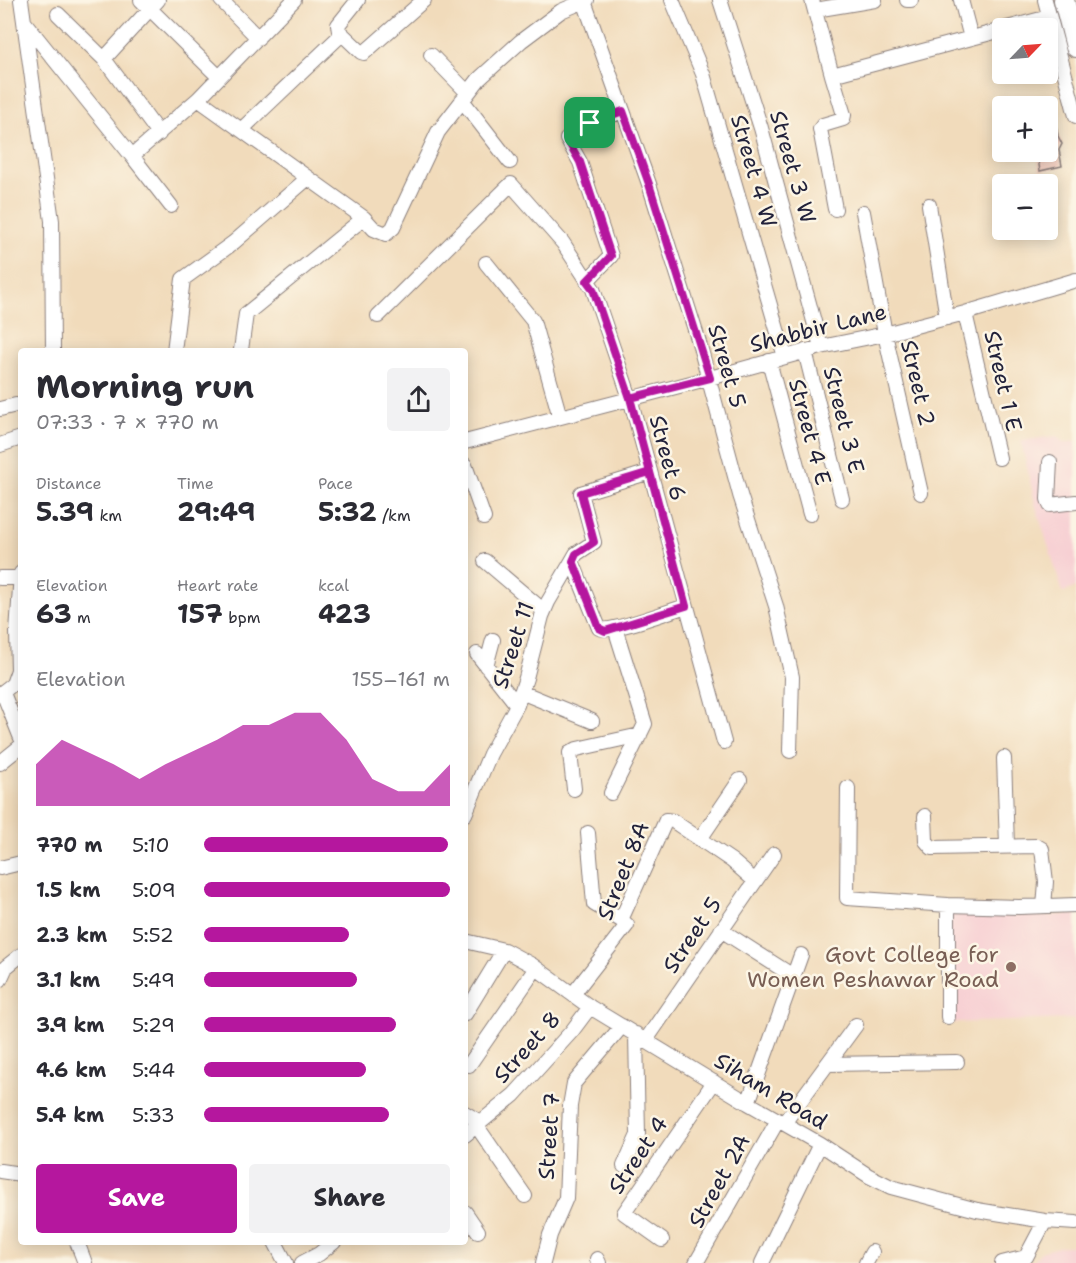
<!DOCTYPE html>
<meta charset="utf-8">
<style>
body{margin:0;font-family:"Shantell Sans",sans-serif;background:#f2f2f3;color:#2b2b33;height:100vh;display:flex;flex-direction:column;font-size:22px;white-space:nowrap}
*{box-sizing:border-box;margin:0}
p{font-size:20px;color:#7c7c81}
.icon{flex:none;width:33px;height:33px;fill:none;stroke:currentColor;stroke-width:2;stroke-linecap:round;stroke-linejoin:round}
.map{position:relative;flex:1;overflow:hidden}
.side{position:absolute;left:18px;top:348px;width:450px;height:897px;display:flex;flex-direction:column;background:#fff;border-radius:6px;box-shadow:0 3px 15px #0003}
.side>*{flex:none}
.needle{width:39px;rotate:65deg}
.fabs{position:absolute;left:992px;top:18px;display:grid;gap:12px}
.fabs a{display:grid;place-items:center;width:66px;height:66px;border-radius:6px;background:#fff;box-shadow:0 3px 15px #0003;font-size:30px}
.pin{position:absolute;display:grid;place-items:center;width:51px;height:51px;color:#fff;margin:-26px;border-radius:12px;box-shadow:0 3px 9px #0006}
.round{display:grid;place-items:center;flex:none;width:63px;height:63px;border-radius:6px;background:#f2f2f3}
.overview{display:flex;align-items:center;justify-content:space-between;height:102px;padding:0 18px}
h1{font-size:33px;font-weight:700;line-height:45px}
.metrics{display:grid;grid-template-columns:repeat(3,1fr);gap:9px;height:102px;padding:6px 18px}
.metrics div{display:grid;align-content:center}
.metrics b{font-size:26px;font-weight:700}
.metrics small{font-size:16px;font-weight:400}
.metrics p{font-size:16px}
.chart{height:168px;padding:12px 18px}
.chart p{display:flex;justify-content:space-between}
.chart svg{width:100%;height:108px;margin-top:6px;fill:#b5179e;opacity:.7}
.action{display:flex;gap:12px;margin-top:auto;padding:12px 18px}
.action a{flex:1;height:69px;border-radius:6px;background:#b5179e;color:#fff;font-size:24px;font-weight:700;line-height:69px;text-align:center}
.action a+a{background:#f2f2f3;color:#2b2b33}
ul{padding:0 18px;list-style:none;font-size:20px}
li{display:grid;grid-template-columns:96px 72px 1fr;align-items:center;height:45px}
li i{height:15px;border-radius:8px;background:#b5179e}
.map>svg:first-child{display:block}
.built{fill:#f7cfd3}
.building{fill:#f5a59a}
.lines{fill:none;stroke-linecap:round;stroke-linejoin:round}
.minor-casing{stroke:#8a7e7b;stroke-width:16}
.highway-casing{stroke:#8a7e7b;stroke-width:22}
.minor{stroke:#fff;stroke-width:14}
.highway{stroke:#fff;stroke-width:20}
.route-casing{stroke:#fff;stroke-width:12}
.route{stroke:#b5179e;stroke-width:8}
.education-dot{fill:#8d6e63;stroke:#fcf5e5;stroke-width:2}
.labels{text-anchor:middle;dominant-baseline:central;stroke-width:5;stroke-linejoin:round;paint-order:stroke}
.street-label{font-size:22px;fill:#22223b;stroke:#fcf5e5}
.education-label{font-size:22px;fill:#785e54;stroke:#fcf5e5;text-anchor:end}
</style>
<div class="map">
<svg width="1076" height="1263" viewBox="0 0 1076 1263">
<rect width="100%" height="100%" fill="#fcf5e5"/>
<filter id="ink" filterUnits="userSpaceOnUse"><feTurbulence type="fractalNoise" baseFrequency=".0167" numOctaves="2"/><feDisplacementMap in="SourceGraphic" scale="12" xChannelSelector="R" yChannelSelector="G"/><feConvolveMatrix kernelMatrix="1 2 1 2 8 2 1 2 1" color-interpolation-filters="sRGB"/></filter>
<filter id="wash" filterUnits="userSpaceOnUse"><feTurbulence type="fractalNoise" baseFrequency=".008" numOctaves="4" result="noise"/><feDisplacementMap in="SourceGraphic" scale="24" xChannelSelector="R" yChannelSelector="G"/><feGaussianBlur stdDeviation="1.35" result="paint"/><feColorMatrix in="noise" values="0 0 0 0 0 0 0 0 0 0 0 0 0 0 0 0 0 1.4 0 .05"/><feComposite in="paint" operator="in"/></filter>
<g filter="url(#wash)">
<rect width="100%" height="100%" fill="#f1dbbb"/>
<path class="built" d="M1056,436L1064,443L1076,441V587L1063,593L1036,507L1021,441Z
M946,913L1044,916L1076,914V1019L945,1023Z
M1062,1246H1076V1263H1032L1041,1252Z"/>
<g id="blocks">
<path class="building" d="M1047,102H1052L1058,136L1062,144L1059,150L1062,166L1040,171L1037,152H1047Z"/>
</g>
</g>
<g filter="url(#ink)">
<use href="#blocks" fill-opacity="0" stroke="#8a7e7b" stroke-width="1.5"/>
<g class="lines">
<g class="minor-casing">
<path id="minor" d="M21,0L52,221L53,351
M141,0L219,77
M158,0L104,59L159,134
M221,0L258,38
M358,0L338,25L339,31L361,52L364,53L424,0
M672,0L703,74L785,357
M720,0L761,128L821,347
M812,0L832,75L1002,30
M907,0H911
M961,0L971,38
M1045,0L1076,116
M584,1L649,184L698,339L740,495L776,606L792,677L790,751
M815,10L875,0
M58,14L104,59
M25,23L132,156L198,99L294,0
M1007,28L1049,17
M431,55L468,93
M832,75L844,115L843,119L823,125L820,129L835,209
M198,99L364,218L374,229L386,234L393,228L438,132L479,79L521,41L561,11L587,0
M462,100L510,162
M241,130L342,34
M132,156L171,206
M929,205L947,318
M863,212L885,334L921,493
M486,263L533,321L560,417
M587,281L611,256L580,162L567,139L590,123L623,111
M965,313L999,458
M378,316L511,184L563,243L593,289L630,398L724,742
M241,350L246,314L364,218
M174,351L183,279L233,243L308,178
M805,351L842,499
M769,361L810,514
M0,409L16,405
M465,442L710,378L821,347L885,334L965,313L1076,280
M0,445L21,438
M1050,462L1048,499L1050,505L1076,502
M465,465L484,518
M485,561L544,611
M572,561L576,554L594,542L581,493L650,472
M0,578H20
M477,654L517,705
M486,666L493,640
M521,692L592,721
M3,693L21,738
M0,694L13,684L18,670L17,632L21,573
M1004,758L1007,846
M0,763L21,746
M848,788L847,898L948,905L1019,907L1076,905
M574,789L570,753L577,749L640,735
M611,793L645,724L615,628
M465,814L490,754L517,705L526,678L542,616L548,602L572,561L599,628C610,634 670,611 686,606
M925,816L926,841L932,848L1037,846L1042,849L1046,882L1044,906
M588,833L594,904L621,920
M700,839L740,780
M0,868L21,863
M721,930L793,976
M465,941L504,950L532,965L590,1007L748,1103L820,1144L869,1176L891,1187L977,1210L1045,1221L1076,1223
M0,980L6,967L21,955
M573,994L627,925L621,920L666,820L673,821L732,861L755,881
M465,1014L504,950
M948,1017V905
M646,1040L774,854
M827,1064L957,1062
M469,1065L536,968
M748,1103L801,955
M465,1113L480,1122
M784,1123L856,1025
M476,1125L525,1196
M465,1135L514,1095L572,1031L590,1007
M624,1166L638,1135L636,1034
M0,1171L21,1174
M465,1212L478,1231
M662,1240L624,1213L714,1082
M77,1242L85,1263
M275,1242L286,1263
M597,1259L599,1263
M302,1263L319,1254L334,1242
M543,1263L550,1235L566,1198L570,1106L574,1083L622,1026
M696,1263L778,1120
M762,1263L820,1144
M866,1263L872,1252
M1002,1263L1026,1257L1045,1221"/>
</g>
<g class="highway-casing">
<path id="highway" d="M1064,0L1076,47"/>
</g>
<use href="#minor" class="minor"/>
<use href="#highway" class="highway"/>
</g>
</g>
<g class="lines" filter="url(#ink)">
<g class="route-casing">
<path id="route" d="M590,123L567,139L580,162L611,256L587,281L593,289L630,398L650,472L581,493L594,542L576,554L573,561L599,628L605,631L686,606L630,398L710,378L649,184L623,111L590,123"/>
</g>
<use href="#route" class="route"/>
</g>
<circle class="education-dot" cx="1011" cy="967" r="6"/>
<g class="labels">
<g class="street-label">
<text transform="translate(793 167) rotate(74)">Street 3 W</text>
<text transform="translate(754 171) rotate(74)">Street 4 W</text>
<text transform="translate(818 328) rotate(-14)">Shabbir Lane</text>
<text transform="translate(727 366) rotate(74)">Street 5</text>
<text transform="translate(1003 381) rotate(77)">Street 1 E</text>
<text transform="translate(918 383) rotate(77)">Street 2</text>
<text transform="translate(844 420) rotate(76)">Street 3 E</text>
<text transform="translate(810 432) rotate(75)">Street 4 E</text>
<text transform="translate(668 458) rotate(75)">Street 6</text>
<text transform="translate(513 645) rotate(-72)">Street 11</text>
<text transform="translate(623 871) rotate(-68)">Street 8A</text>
<text transform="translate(692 935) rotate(-56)">Street 5</text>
<text transform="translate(527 1047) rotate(-48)">Street 8</text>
<text transform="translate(771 1091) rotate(31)">Siham Road</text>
<text transform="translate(549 1136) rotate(-86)">Street 7</text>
<text transform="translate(638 1155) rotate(-56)">Street 4</text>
<text transform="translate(719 1181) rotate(-61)">Street 2A</text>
</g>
<g class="education-label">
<text x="999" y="954">Govt College for<tspan x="999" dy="25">Women Peshawar Road</tspan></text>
</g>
</g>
</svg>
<div class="fabs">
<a><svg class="needle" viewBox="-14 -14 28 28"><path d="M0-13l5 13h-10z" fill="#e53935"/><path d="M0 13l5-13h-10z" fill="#7c7c81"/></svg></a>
<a>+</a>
<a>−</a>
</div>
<div class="pin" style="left:590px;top:123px;background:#1e9e55"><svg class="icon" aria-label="arrive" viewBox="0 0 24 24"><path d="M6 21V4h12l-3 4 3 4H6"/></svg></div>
<section class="side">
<div class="overview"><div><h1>Morning run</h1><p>07:33 · 7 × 770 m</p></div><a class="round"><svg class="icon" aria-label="share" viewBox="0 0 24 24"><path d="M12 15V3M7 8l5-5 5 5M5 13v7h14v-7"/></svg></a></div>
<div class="metrics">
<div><p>Distance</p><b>5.39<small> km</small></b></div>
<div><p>Time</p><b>29:49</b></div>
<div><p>Pace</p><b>5:32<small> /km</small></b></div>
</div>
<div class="metrics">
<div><p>Elevation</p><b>63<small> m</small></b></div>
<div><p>Heart rate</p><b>157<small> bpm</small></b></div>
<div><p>kcal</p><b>423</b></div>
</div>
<div class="chart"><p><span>Elevation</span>155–161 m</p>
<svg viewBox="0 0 160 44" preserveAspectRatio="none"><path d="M0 44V27L10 17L20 22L30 27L40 33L50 27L60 22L70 17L80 11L90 11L100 6L110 6L120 17L130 33L140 38L150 38L160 27V44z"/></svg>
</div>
<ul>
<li><b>770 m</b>5:10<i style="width:99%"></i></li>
<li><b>1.5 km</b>5:09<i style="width:100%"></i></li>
<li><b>2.3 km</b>5:52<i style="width:59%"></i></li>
<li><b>3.1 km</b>5:49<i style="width:62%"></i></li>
<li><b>3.9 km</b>5:29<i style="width:78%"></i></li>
<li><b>4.6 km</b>5:44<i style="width:66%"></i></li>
<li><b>5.4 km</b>5:33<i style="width:75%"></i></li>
</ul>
<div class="action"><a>Save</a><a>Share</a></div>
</section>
</div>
